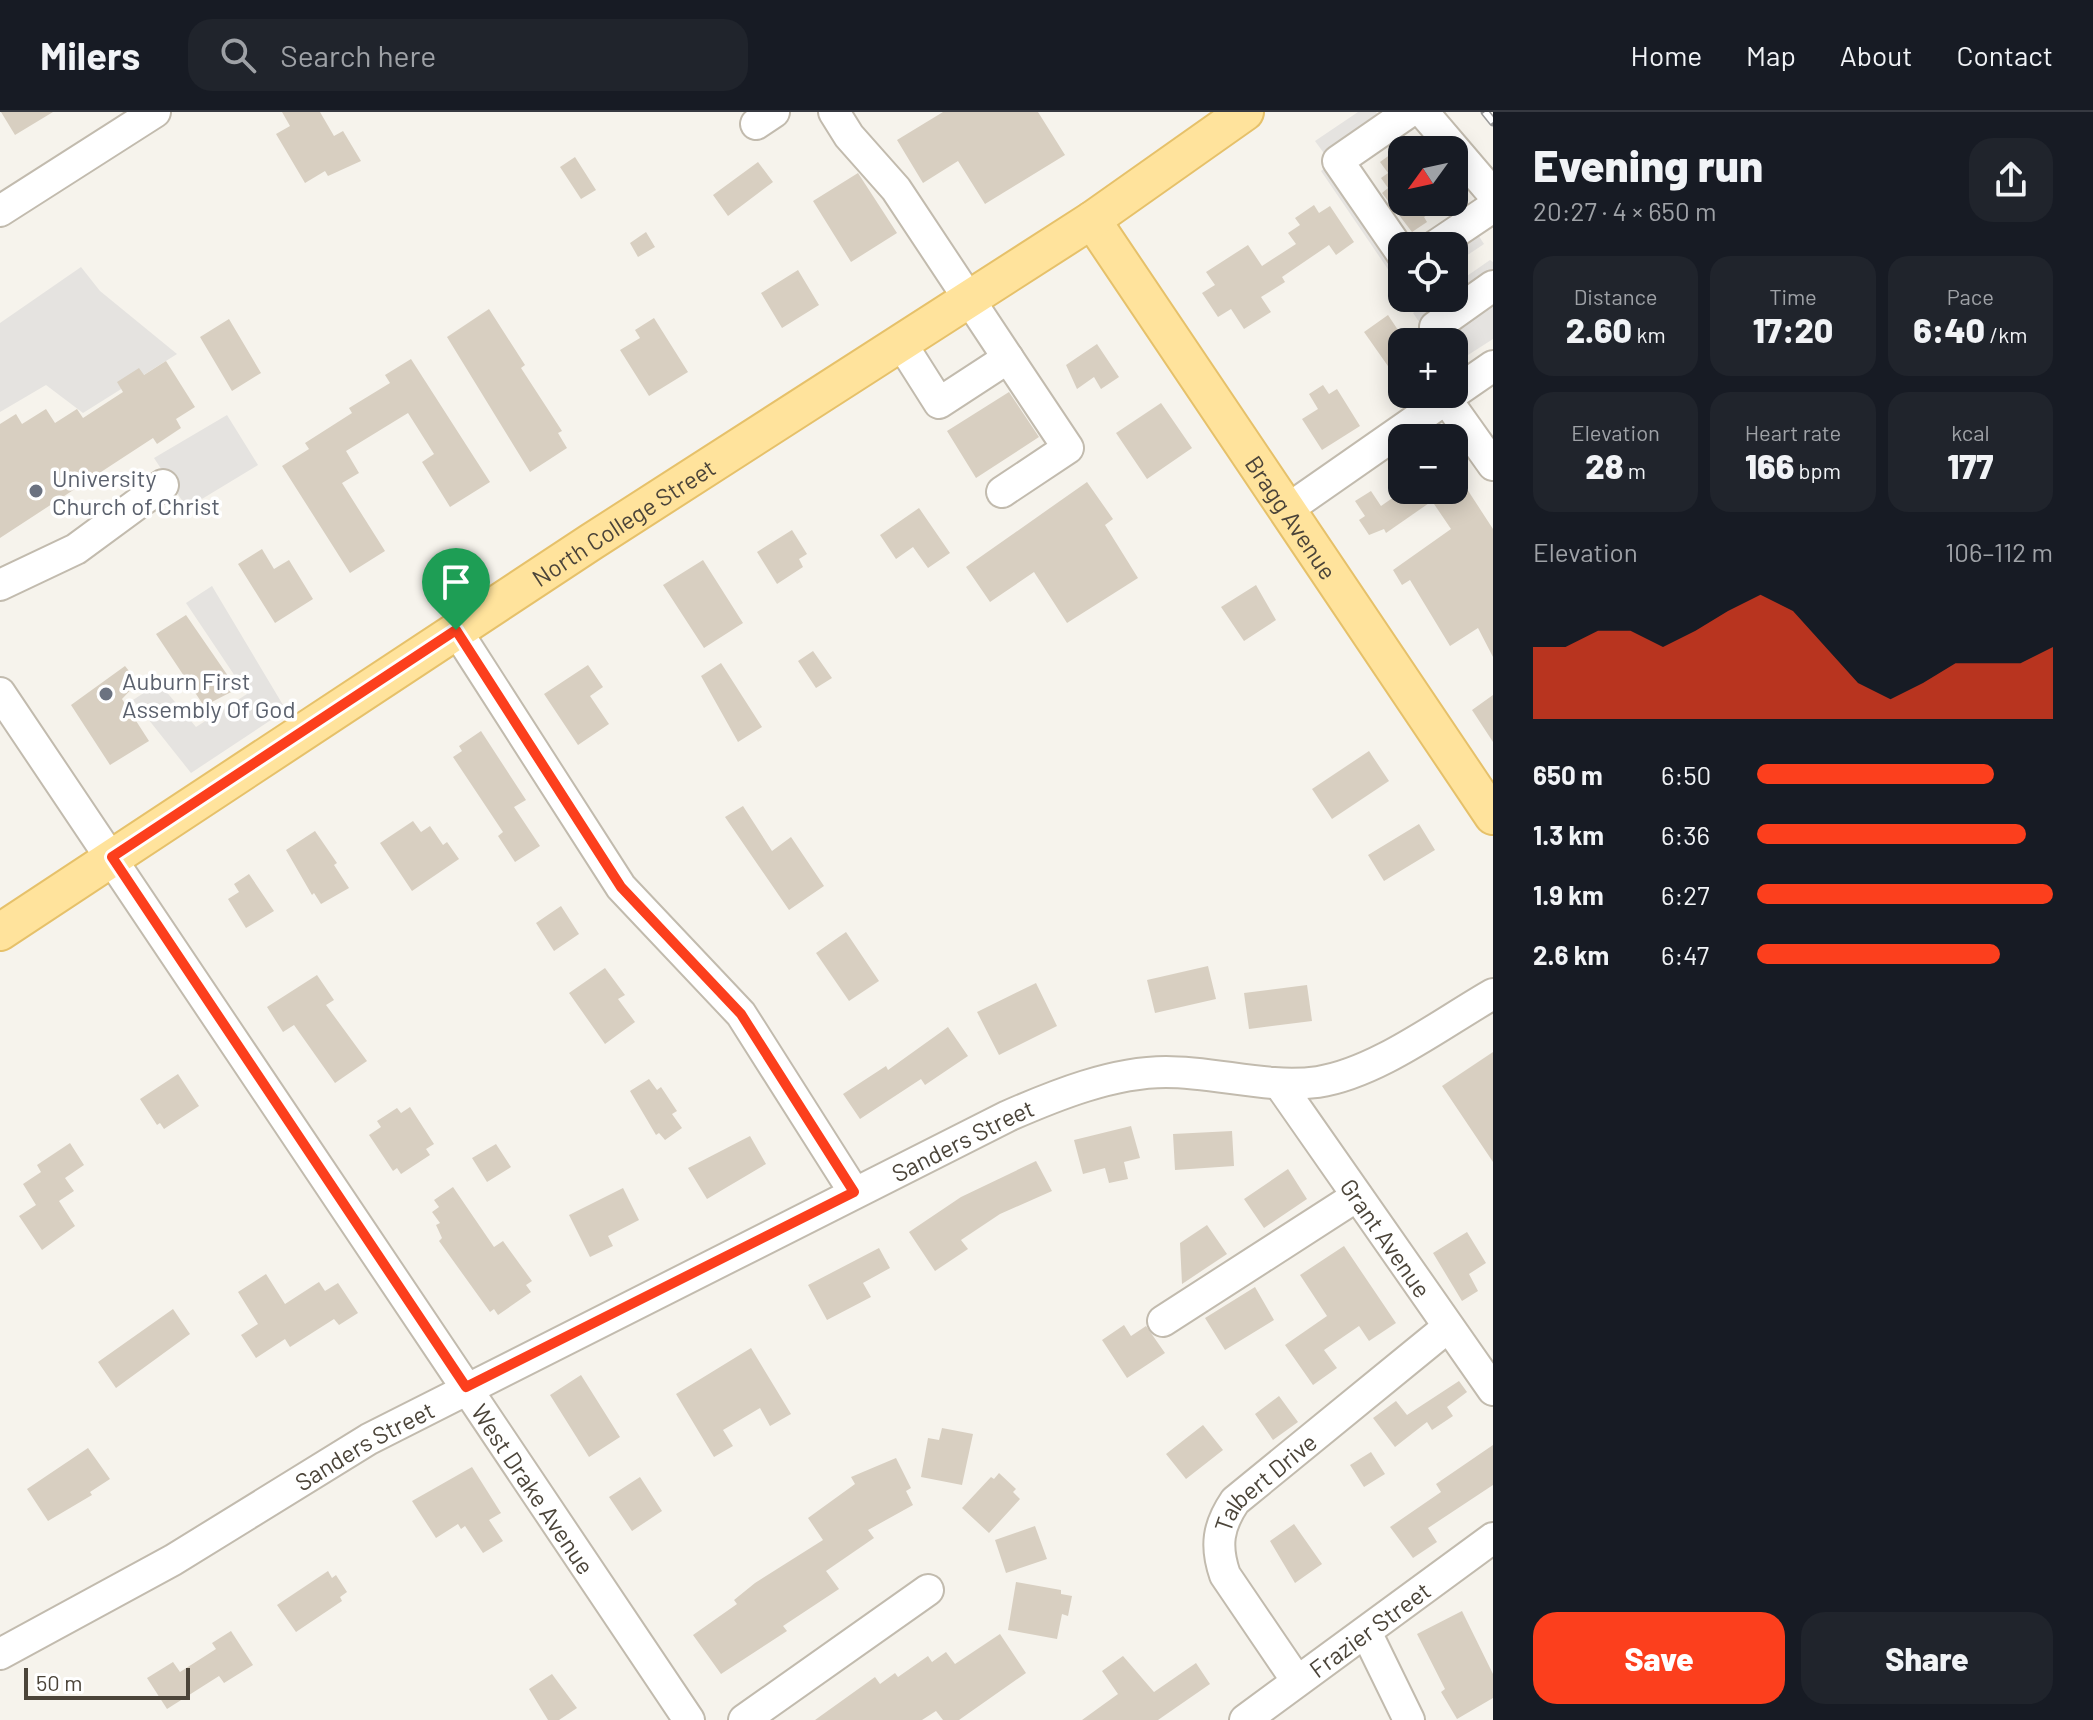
<!DOCTYPE html>
<meta charset="utf-8">
<style>
body{margin:0;font-family:Barlow,sans-serif;background:#20242c;color:#f1f3f6;height:100vh;display:flex;flex-direction:column;font-size:30px;white-space:nowrap}
*{box-sizing:border-box;margin:0}
p{font-size:26px;color:#9ea1a6}
.icon{flex:none;width:44px;height:44px;fill:none;stroke:currentColor;stroke-width:2;stroke-linecap:round;stroke-linejoin:round}
.map{position:relative;flex:1;overflow:hidden}
.panel{display:flex;flex-direction:column;background:#171b24;width:600px}
.panel>*{flex:none}
.needle{width:52px;rotate:237deg}
.fabs{position:absolute;left:1388px;top:24px;display:grid;gap:16px}
.fabs a{display:grid;place-items:center;width:80px;height:80px;border-radius:16px;background:#171b24;box-shadow:0 4px 20px #0003;font-size:40px}
.scale{position:absolute;left:24px;bottom:20px;width:166px;box-sizing:border-box;padding-left:8px;border:4px solid #4b4439;border-top:0;font-size:22px;line-height:28px;white-space:nowrap;color:#4b4439;-webkit-text-stroke:6px #fff;paint-order:stroke}
.pin{position:absolute;display:grid;place-items:center;width:68px;height:68px;color:#fff;margin:-82px -34px;border-radius:50% 50% 50% 0;rotate:-45deg;box-shadow:0 0 8px #0007}
.pin .icon{rotate:45deg}
.round{display:grid;place-items:center;flex:none;width:84px;height:84px;border-radius:24px;background:#20242c}
.head{display:flex;align-items:center;justify-content:space-between;height:136px;padding:0 40px}
h1{font-size:44px;font-weight:800;line-height:60px}
.stats{display:grid;grid-template-columns:repeat(3,1fr);gap:12px;height:136px;padding:8px 40px}
.stats div{display:grid;align-content:center;border-radius:20px;background:#20242c;text-align:center}
.stats b{font-size:34px;font-weight:800}
.stats small{font-size:22px;font-weight:400}
.stats p{font-size:22px}
.chart{height:224px;padding:16px 40px}
.chart p{display:flex;justify-content:space-between}
.chart svg{width:100%;height:144px;margin-top:8px;fill:#fc3f1d;opacity:.7}
.primary-button{display:flex;gap:16px;margin-top:auto;padding:16px 40px}
.primary-button a{flex:1;height:92px;border-radius:24px;background:#fc3f1d;color:#fff;font-size:32px;font-weight:800;line-height:92px;text-align:center}
.primary-button a+a{background:#20242c;color:#f1f3f6}
ul{padding:0 40px;list-style:none;font-size:26px}
li{display:grid;grid-template-columns:128px 96px 1fr;align-items:center;height:60px}
li i{height:20px;border-radius:10px;background:#fc3f1d}
header{display:flex;align-items:center;gap:48px;box-sizing:border-box;height:112px;padding:0 40px;background:#171b24;border-bottom:2px solid #363941}
header strong{font-size:38px}
nav{display:flex;gap:44px;margin-inline-start:auto;font-size:28px}
.search{width:560px;height:72px;background:#20242c;display:flex;align-items:center;gap:20px;box-sizing:border-box;padding:0 28px;border-radius:24px;color:#9ea1a6;font-size:30px}
main{display:flex;flex:1;min-height:0}
.map>svg:first-child{display:block}
.parking{fill:#e5e3e0}
.building{fill:#d8cfc1}
.lines{fill:none;stroke-linecap:round;stroke-linejoin:round}
.minor-casing{stroke:#c2bbae;stroke-width:34}
.major-casing{stroke:#e6c16a;stroke-width:40}
.minor{stroke:#fff;stroke-width:30}
.major{stroke:#ffe39c;stroke-width:36}
.rail-casing{stroke:#9a9a9a;stroke-width:9}
.rail{stroke:#fff;stroke-width:6;stroke-dasharray:18;stroke-linecap:butt}
.route-casing{stroke:#fff;stroke-width:16}
.route{stroke:#fc3f1d;stroke-width:10}
.worship-dot{fill:#6b7280;stroke:#fff;stroke-width:3}
.labels{text-anchor:middle;dominant-baseline:central;stroke-width:7;stroke-linejoin:round;paint-order:stroke}
.worship-label{font-size:24px;fill:#5b616d;stroke:#fff;text-anchor:start}
.street-label{font-size:24px;fill:#4b4439;stroke:#fff}
</style>
<header>
<strong>Milers</strong>
<div class="search"><svg class="icon" aria-label="search" viewBox="0 0 24 24"><circle cx="10" cy="10" r="6"/><path d="M15 15l6 6"/></svg>Search here</div>
<nav><a>Home</a><a>Map</a><a>About</a><a>Contact</a></nav>
</header>
<main>
<div class="map">
<svg width="1493" height="1608" viewBox="0 0 1493 1608">
<rect width="100%" height="100%" fill="#f6f3ec"/>
<path class="parking" d="M1358,0H1376L1381,7L1328,43L1402,152V165L1396,169L1321,59L1331,51L1315,29Z
M1475,118L1484,132L1454,152V134Z
M1490,148L1493,150V227L1454,252V230H1433L1413,201L1435,186H1454V173Z
M81,155L100,179L177,242L83,301L46,273L0,300V211Z
M227,303L258,353L187,396L154,346Z
M212,474L286,598L191,661L133,588L159,571L196,615L247,582L186,491Z"/>
<path class="building" d="M1,0H53L15,23Z
M282,0H320L334,24L343,19L361,49L328,64L325,59L305,71L276,22L290,14Z
M943,0H1038L1065,43L985,92L958,49L923,71L897,28Z
M1402,34V90H1447L1424,105L1427,110L1412,120L1382,81L1388,76L1381,66L1388,61L1380,50Z
M575,45L596,78L581,87L560,55Z
M758,50L773,70L728,104L713,83Z
M858,61L897,121L851,150L813,89Z
M1314,93L1319,101L1330,94L1354,130L1336,143L1329,133L1282,165L1285,170L1261,185L1271,200L1244,217L1231,197L1218,205L1202,181L1215,173L1206,160L1248,133L1262,154L1296,132L1288,121L1300,113L1295,106Z
M646,120L655,135L638,145L630,131Z
M798,158L819,193L782,216L761,181Z
M489,197L525,253L521,256L562,319L558,321L567,336L530,360L447,225Z
M1388,203L1402,224V274L1364,220Z
M654,206L688,260L649,284L620,238L640,226L635,218Z
M229,207L261,261L232,279L200,225Z
M1097,232L1119,265L1101,277L1094,265L1077,277L1066,253Z
M411,247L490,370L450,395L422,350L434,342L408,301L346,339L359,361L342,371L385,439L350,461L282,354L309,337L305,331L352,301L349,296L390,271L385,263Z
M166,249L195,295L176,307L181,316L157,332L153,326L0,426V312L16,302L22,312L46,297L55,311L77,297L83,306L123,280L117,270L139,256L144,263Z
M1323,273L1329,282L1337,277L1360,314L1322,338L1302,307L1318,297L1309,282Z
M1009,280L1039,325L976,366L947,319Z
M1161,291L1192,336L1147,367L1116,321Z
M1454,357L1493,417V545L1478,516L1450,534L1410,468L1402,473L1393,458L1451,417L1432,389L1386,421L1384,417L1369,423L1359,408L1365,404L1355,389L1371,379L1381,394L1404,378H1454Z
M1087,370L1113,407L1105,413L1138,466L1067,511L1034,460L990,490L966,455Z
M919,396L950,441L928,456L913,435L896,447L880,423Z
M792,418L807,442L799,447L803,455L777,472L757,440Z
M262,437L274,457L289,448L313,487L275,511L238,452Z
M703,448L743,511L704,536L663,473Z
M1256,473L1276,508L1244,529L1221,495Z
M186,503L237,577L204,594L156,522Z
M813,539L832,566L816,576L798,549Z
M721,551L762,615L738,630L701,564Z
M588,553L603,575L590,584L609,612L578,633L544,582Z
M125,554L138,570L122,587L149,629L110,653L71,593Z
M1493,583V630L1472,598Z
M481,619L526,688L514,695L540,734L515,750L498,724L503,720L453,645L462,639L459,634Z
M1369,639L1389,669L1332,707L1312,677Z
M743,694L772,739L791,725L824,774L789,798L725,705Z
M413,709L421,720L430,714L443,733L447,730L459,747L412,779L380,731Z
M1419,712L1435,738L1384,769L1368,743Z
M315,719L337,751L334,753L349,776L321,792L314,781L312,783L286,738Z
M249,762L274,799L246,816L228,787L239,780L234,772Z
M561,794L579,822L554,839L536,811Z
M846,820L879,869L849,889L816,841Z
M1208,854L1216,887L1155,901L1147,868Z
M605,856L625,883L618,887L635,910L605,932L569,881Z
M317,863L334,888L326,893L367,949L335,971L294,913L283,920L267,895Z
M1036,871L1057,914L999,943L977,900Z
M1307,873L1312,909L1249,917L1244,881Z
M948,915L968,944L925,973L921,967L860,1007L843,982L886,954L888,958Z
M1493,940V1050L1442,974Z
M178,962L199,994L164,1017L160,1011L157,1013L140,987Z
M649,967L657,978L661,975L677,999L672,1002L682,1016L665,1028L659,1021L656,1023L630,979Z
M410,995L434,1032L426,1037L430,1043L401,1062L397,1056L393,1059L369,1023L381,1015L377,1009L397,996L401,1001Z
M1131,1014L1140,1046L1124,1050L1128,1067L1109,1071L1105,1056L1083,1062L1074,1028Z
M1232,1019L1234,1054L1175,1058L1173,1022Z
M750,1024L766,1052L707,1087L688,1056Z
M70,1031L84,1053L65,1066L74,1079L59,1089L75,1114L42,1138L19,1104L36,1093L23,1072L41,1060L37,1053Z
M496,1032L511,1055L487,1070L472,1046Z
M1036,1049L1052,1079L1000,1102L961,1128L968,1137L935,1159L909,1120L961,1085Z
M1288,1057L1307,1087L1264,1116L1244,1087Z
M453,1075L494,1135L503,1129L532,1169L526,1173L531,1180L498,1203L494,1197L490,1200L439,1129L442,1126L436,1113L440,1111L432,1100L439,1095L434,1088Z
M623,1076L639,1108L608,1124L613,1134L590,1145L569,1103Z
M1207,1113L1227,1142L1182,1172L1180,1131Z
M1467,1120L1486,1151L1469,1162L1478,1179L1462,1189L1433,1141Z
M1344,1134L1396,1211L1369,1229L1359,1214L1324,1238L1337,1256L1313,1273L1285,1233L1327,1204L1300,1163Z
M879,1136L890,1156L863,1171L871,1185L827,1208L808,1173Z
M266,1162L285,1192L319,1170L325,1179L338,1171L358,1201L339,1213L334,1207L290,1235L285,1227L256,1246L241,1223L258,1212L238,1180Z
M1255,1175L1274,1208L1225,1238L1205,1206Z
M173,1197L190,1222L116,1276L98,1250Z
M1124,1213L1131,1224L1146,1214L1165,1241L1127,1266L1102,1228Z
M751,1236L791,1302L770,1314L760,1296L723,1318L733,1334L714,1345L676,1282Z
M581,1263L620,1325L589,1345L550,1283Z
M1459,1269L1467,1280L1447,1295L1453,1304L1432,1318L1427,1310L1395,1335L1373,1306L1396,1289L1407,1303Z
M1279,1284L1298,1310L1273,1328L1255,1302Z
M1203,1313L1223,1338L1186,1367L1166,1342Z
M942,1316L973,1322L962,1373L921,1365L928,1326L939,1328Z
M1493,1333V1373L1428,1416L1437,1430L1413,1446L1390,1415L1441,1380L1436,1372Z
M88,1336L110,1367L90,1380L92,1383L48,1409L27,1377Z
M1371,1340L1385,1362L1364,1375L1350,1353Z
M896,1346L911,1376L906,1379L913,1393L868,1418L874,1426L826,1459L839,1477L783,1514L787,1519L721,1562L693,1523L737,1492L734,1488L755,1471L823,1428L808,1406L855,1372L851,1365Z
M472,1355L501,1401L489,1408L503,1429L483,1441L465,1414L461,1417L458,1412L436,1426L412,1389Z
M999,1361L1016,1377L1013,1380L1020,1387L989,1421L962,1396L991,1365L994,1367Z
M640,1365L662,1399L632,1419L609,1385Z
M1294,1412L1322,1452L1295,1471L1270,1429Z
M1035,1414L1047,1447L1006,1461L995,1428Z
M328,1459L332,1466L336,1463L347,1480L340,1485L342,1489L296,1520L277,1493Z
M1016,1470L1061,1478V1482L1072,1484L1068,1504L1062,1502L1057,1527L1008,1518Z
M1462,1499L1493,1562V1586L1457,1607L1441,1580L1445,1577L1417,1522Z
M231,1519L253,1553L224,1571L219,1564L167,1597L147,1566L173,1550L180,1560L216,1537L212,1531Z
M1000,1522L1026,1561L959,1608H943L936,1599L922,1608H815L875,1565L880,1572L895,1561L898,1565L928,1544L932,1550L946,1540L955,1552Z
M1123,1544L1154,1580L1196,1551L1210,1572L1158,1608H1082L1118,1582L1102,1559Z
M552,1562L577,1596L559,1608H548L529,1577Z"/>
<g class="lines">
<g class="minor-casing">
<g id="minor">
<path d="M834,0L849,24L896,77L1008,246L939,291L901,231"/>
<path d="M1423,0L1493,82"/>
<path d="M756,12L774,0"/>
<path d="M0,99L155,0"/>
<path d="M1435,134L1493,95"/>
<path d="M1402,142L1338,49L1409,0"/>
<path d="M1435,215L1493,174"/>
<path d="M1454,281L1493,254"/>
<path d="M1446,287L1493,353"/>
<path d="M1002,380L1068,336L1008,246"/>
<path d="M1288,397L1453,282"/>
<path d="M0,473L76,437L163,373"/>
<path d="M456,518L621,775L741,902L854,1080"/>
<path id="s1" d="M0,581L689,1608"/>
<path id="s2" d="M1280,973L1493,1278"/>
<path d="M1163,1209L1357,1084"/>
<path d="M1366,1520L1409,1608"/>
<path id="s3" d="M0,1542L173,1448L369,1327L1008,1004C1056,983 1113,960 1166,960C1218,960 1267,977 1318,970C1377,961 1442,911 1493,882"/>
<path id="s4" d="M1297,1569L1225,1463C1215,1434 1218,1414 1235,1389L1448,1215"/>
<path d="M744,1608L928,1478"/>
<path id="s5" d="M1245,1608L1493,1426"/>
</g>
</g>
<g class="major-casing">
<g id="major">
<path id="s6" d="M1092,108L1493,704"/>
<path id="s7" d="M0,820L591,430L1092,108L1245,0"/>
</g>
</g>
<use href="#minor" class="minor"/>
<use href="#major" class="major"/>
<g class="rail-casing">
<path id="rail" d="M1485,0L1493,10"/>
</g>
<use href="#rail" class="rail"/>
</g>
<g class="lines">
<g class="route-casing">
<path id="route" d="M456,518L621,775L741,902L854,1080L466,1275L112,745Z"/>
</g>
<use href="#route" class="route"/>
</g>
<g class="worship-dot">
<circle cx="36" cy="379" r="8"/>
<circle cx="106" cy="582" r="8"/>
</g>
<g class="labels">
<g class="worship-label">
<text x="52" y="365">University<tspan x="52" dy="28">Church of Christ</tspan></text>
<text x="122" y="568">Auburn First<tspan x="122" dy="28">Assembly Of God</tspan></text>
</g>
<g class="street-label">
<text stroke="none"><textPath href="#s6" startOffset="358">Bragg Avenue</textPath></text>
<text stroke="none"><textPath href="#s7" startOffset="746">North College Street</textPath></text>
<text stroke="none"><textPath href="#s3" startOffset="1092">Sanders Street</textPath></text>
<text stroke="none"><textPath href="#s2" startOffset="186">Grant Avenue</textPath></text>
<text stroke="none"><textPath href="#s3" startOffset="420">Sanders Street</textPath></text>
<text stroke="none"><textPath href="#s4" startOffset="240">Talbert Drive</textPath></text>
<text stroke="none"><textPath href="#s1" startOffset="958">West Drake Avenue</textPath></text>
<text stroke="none"><textPath href="#s5" startOffset="154">Frazier Street</textPath></text>
</g>
</g>
</svg>
<div class="fabs">
<a><svg class="needle" viewBox="-14 -14 28 28"><path d="M0-13l5 13h-10z" fill="#e53935"/><path d="M0 13l5-13h-10z" fill="#9ea1a6"/></svg></a>
<a><svg class="icon" aria-label="locate" viewBox="0 0 24 24"><circle cx="12" cy="12" r="6"/><path d="M12 2v4M12 18v4M2 12h4M18 12h4"/></svg></a>
<a>+</a>
<a>−</a>
</div>
<div class="scale">50 m</div>
<div class="pin" style="left:456px;top:518px;background:#1e9e55"><svg class="icon" aria-label="arrive" viewBox="0 0 24 24"><path d="M6 21V4h12l-3 4 3 4H6"/></svg></div>
</div>
<section class="panel">
<div class="head"><div><h1>Evening run</h1><p>20:27 · 4 × 650 m</p></div><a class="round"><svg class="icon" aria-label="share" viewBox="0 0 24 24"><path d="M12 15V3M7 8l5-5 5 5M5 13v7h14v-7"/></svg></a></div>
<div class="stats">
<div><p>Distance</p><b>2.60<small> km</small></b></div>
<div><p>Time</p><b>17:20</b></div>
<div><p>Pace</p><b>6:40<small> /km</small></b></div>
</div>
<div class="stats">
<div><p>Elevation</p><b>28<small> m</small></b></div>
<div><p>Heart rate</p><b>166<small> bpm</small></b></div>
<div><p>kcal</p><b>177</b></div>
</div>
<div class="chart"><p><span>Elevation</span>106–112 m</p>
<svg viewBox="0 0 160 44" preserveAspectRatio="none"><path d="M0 44V22L10 22L20 17L30 17L40 22L50 17L60 11L70 6L80 11L90 22L100 33L110 38L120 33L130 27L140 27L150 27L160 22V44z"/></svg>
</div>
<ul>
<li><b>650 m</b>6:50<i style="width:80%"></i></li>
<li><b>1.3 km</b>6:36<i style="width:91%"></i></li>
<li><b>1.9 km</b>6:27<i style="width:100%"></i></li>
<li><b>2.6 km</b>6:47<i style="width:82%"></i></li>
</ul>
<div class="primary-button"><a>Save</a><a>Share</a></div>
</section>
</main>
